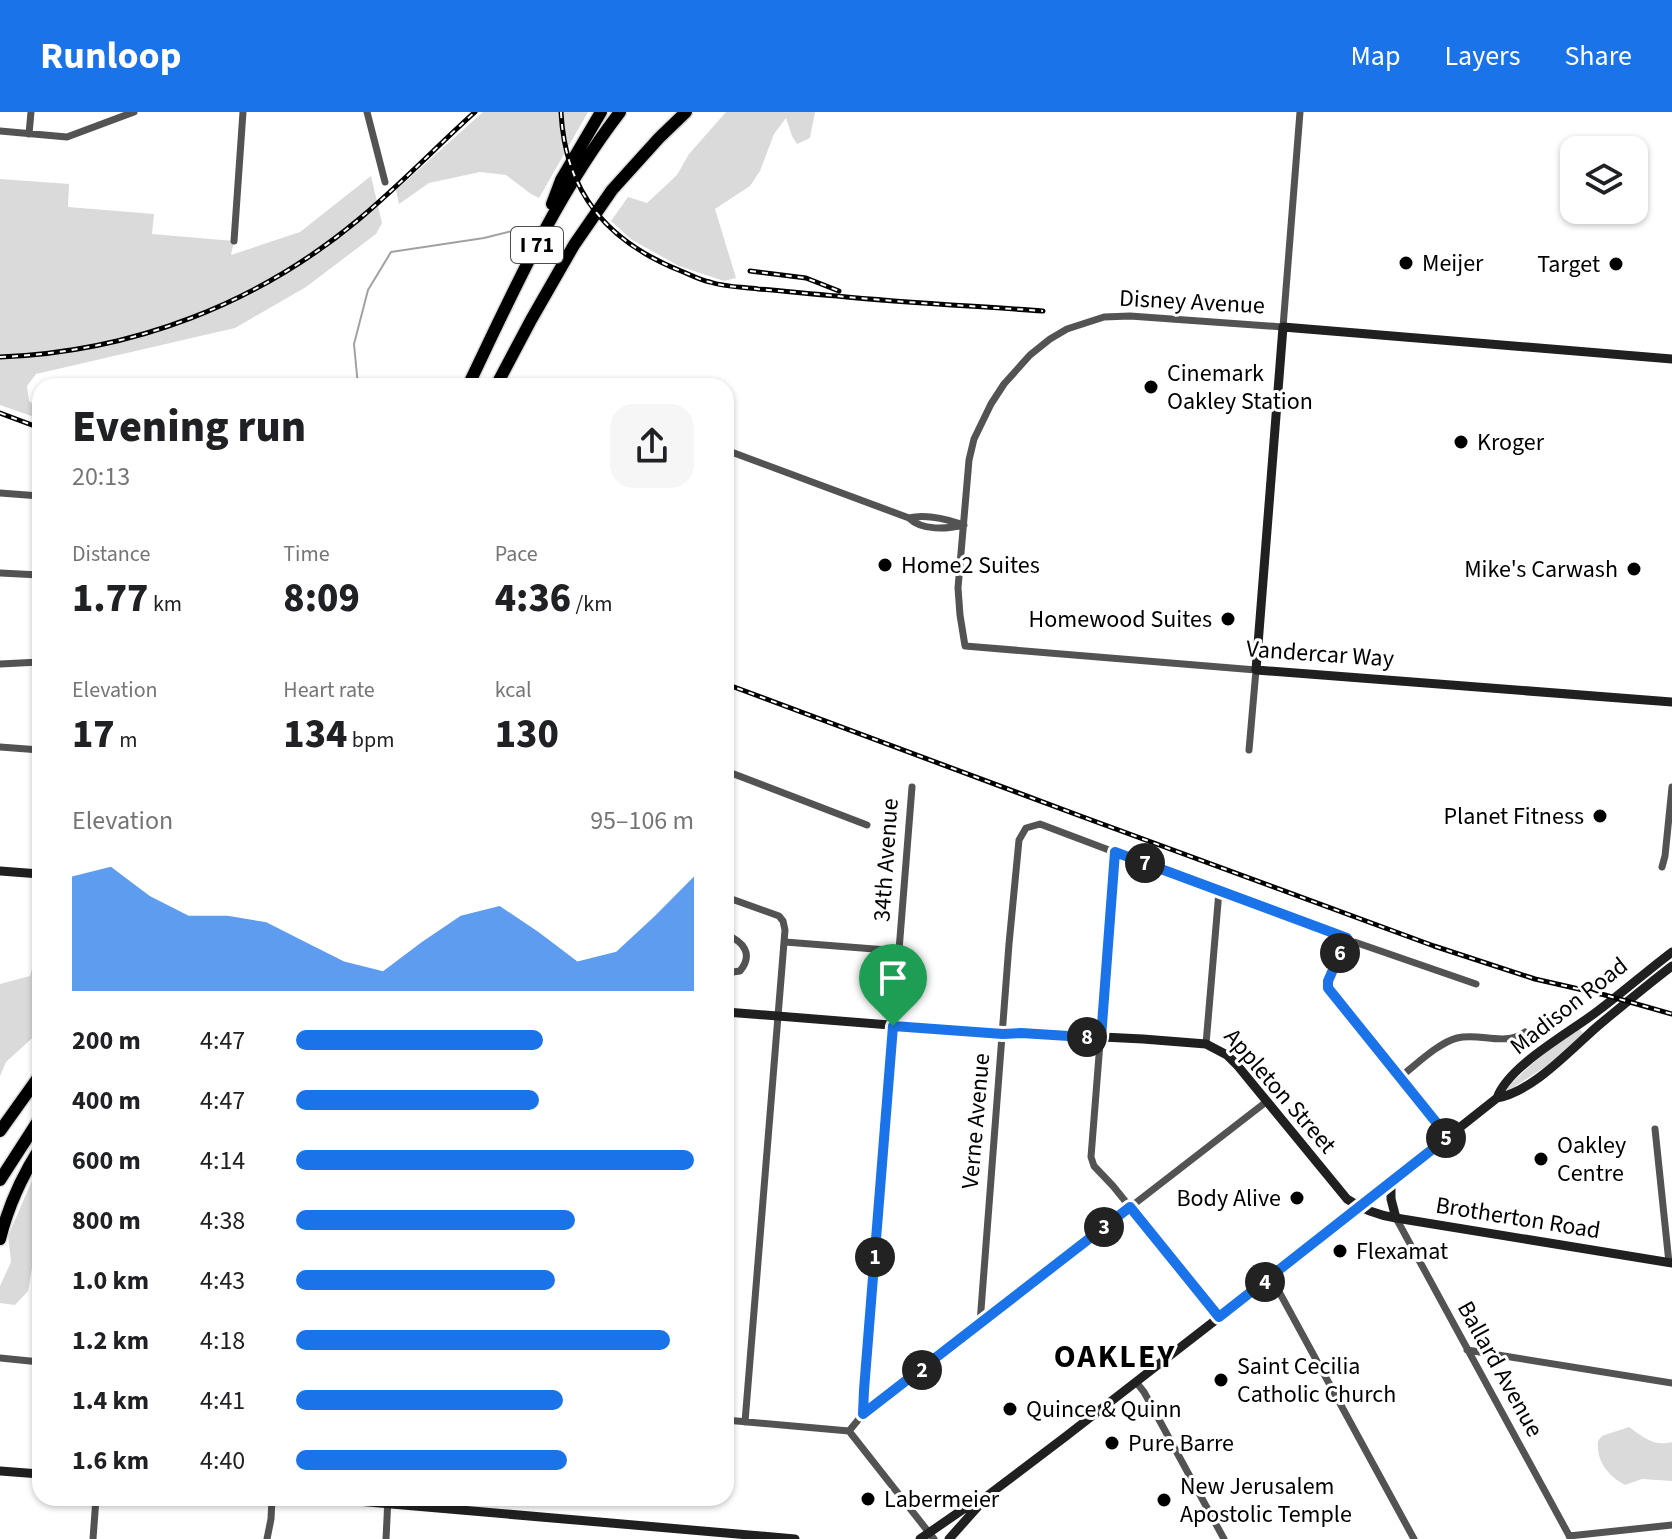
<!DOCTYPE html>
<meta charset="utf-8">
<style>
body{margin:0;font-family:"Source Sans 3",sans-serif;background:#f6f6f6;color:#202124;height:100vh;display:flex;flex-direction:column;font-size:30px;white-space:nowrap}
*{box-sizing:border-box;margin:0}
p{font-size:26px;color:#757577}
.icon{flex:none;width:44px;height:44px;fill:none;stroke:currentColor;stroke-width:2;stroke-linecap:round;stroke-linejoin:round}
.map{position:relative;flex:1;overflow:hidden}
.details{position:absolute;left:32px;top:266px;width:702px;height:1128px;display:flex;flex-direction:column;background:#fff;border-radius:24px;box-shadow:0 2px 6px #0004}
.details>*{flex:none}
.fabs{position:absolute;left:1560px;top:24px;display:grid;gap:16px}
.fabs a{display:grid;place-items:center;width:88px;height:88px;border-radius:16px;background:#fff;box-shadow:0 2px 6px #0004;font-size:40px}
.pin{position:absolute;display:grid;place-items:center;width:68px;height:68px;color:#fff;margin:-82px -34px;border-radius:50% 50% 50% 0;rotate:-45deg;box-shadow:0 0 8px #0007}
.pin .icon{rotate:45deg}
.km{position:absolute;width:40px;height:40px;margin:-20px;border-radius:50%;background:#222;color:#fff;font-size:22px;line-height:40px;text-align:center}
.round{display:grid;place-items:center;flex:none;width:84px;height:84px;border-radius:24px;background:#f6f6f6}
.head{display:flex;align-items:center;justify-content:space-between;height:136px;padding:0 40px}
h1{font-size:44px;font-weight:800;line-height:60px}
.figures{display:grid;grid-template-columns:repeat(3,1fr);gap:12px;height:136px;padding:8px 40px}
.figures div{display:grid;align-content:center}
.figures b{font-size:40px;font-weight:800}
.figures small{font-size:22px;font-weight:400}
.figures p{font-size:22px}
.chart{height:224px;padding:16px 40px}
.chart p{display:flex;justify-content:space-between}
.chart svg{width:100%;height:144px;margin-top:8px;fill:#1a73e8;opacity:.7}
ul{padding:0 40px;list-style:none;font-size:26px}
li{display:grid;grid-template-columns:128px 96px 1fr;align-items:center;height:60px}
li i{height:20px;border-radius:10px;background:#1a73e8}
header{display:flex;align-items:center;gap:48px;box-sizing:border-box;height:112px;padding:0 40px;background:#1a73e8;color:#fff}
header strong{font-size:38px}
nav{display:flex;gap:44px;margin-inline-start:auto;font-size:28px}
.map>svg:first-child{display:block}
.green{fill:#dadada}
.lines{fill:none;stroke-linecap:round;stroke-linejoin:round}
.stream{stroke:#a1a1a1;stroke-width:2}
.highway-casing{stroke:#dbdbdb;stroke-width:15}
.street{stroke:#535353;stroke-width:7}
.secondary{stroke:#202020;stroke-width:9}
.highway{stroke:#000;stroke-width:12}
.rail-casing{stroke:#000;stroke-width:5}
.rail{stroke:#fff;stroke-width:2;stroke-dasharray:6;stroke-linecap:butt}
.route-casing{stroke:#fff;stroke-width:16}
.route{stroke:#1a73e8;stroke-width:10}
.poi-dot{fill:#000;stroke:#fff;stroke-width:3}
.labels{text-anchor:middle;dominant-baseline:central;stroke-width:6;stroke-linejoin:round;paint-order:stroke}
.shield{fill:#fff;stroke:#4c4c4c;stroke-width:2}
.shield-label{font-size:22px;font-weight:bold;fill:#000}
.poi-label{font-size:24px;fill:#000;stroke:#fff;text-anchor:start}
.street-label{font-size:24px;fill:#000;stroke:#fff}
.district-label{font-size:32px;font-weight:bold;letter-spacing:2px;fill:#000;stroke:#fff}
</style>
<header>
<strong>Runloop</strong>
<nav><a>Map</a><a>Layers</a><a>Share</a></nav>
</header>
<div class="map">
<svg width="1672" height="1427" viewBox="0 0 1672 1427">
<rect width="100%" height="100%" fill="#fff"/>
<path class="green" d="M483,0H588L539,86L531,82L506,63L480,60L429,71L399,92L396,78Z
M726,0H815L810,26L797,32L792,24L786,6L774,22L760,59L750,74L715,97L736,166L724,169L679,154L632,128L611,109L628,85L647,91L677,63L689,42Z
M371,64L382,111L376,122L306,175L235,216L36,262L27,274L29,289L40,298V307L0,293V67L69,72L68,95L154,102L152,122L234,129L231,143L300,120Z
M40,827V919L6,950L0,964V872L30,864Z
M1580,917L1583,921L1568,937L1545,955L1508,979L1506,977C1528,954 1552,934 1580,917Z
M40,1050V1110L28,1179L15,1193L0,1191V1174L11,1150L8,1124Z
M1629,1315C1643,1325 1654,1335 1672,1330V1369L1642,1367L1625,1373C1608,1364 1596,1349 1598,1329L1602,1324Z"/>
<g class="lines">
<path class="stream" d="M358,274L354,232L368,178L391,140L484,126L512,119"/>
<g class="highway-casing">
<path id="highway" d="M552,92L561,68L601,0
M468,274C513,180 556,83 620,0
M496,274L531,208L574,133L612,78L659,26L686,0
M0,1019L40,963
M0,1068L40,1006
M0,1127C8,1095 22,1064 40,1036"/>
</g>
<path class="street" d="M367,0L385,70
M0,19L67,25L134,0
M29,22L31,0
M234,129L243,0
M726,338L909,406C922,419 947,417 964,413
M0,381L40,384
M909,406C925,402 946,407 961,412
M0,461L40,463
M0,552L40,550
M0,635L40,638
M1249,638L1256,558L965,534L960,503L958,476L969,348L974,327L991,292L1004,272L1030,243L1050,227L1067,217L1104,205L1130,204L1283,215L1300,0
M726,659L867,713
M1115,740L1091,1045L1094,1054L1113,1074L1219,1205
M1662,755L1665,744L1672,675
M726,785L779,804L783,809L785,818L745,1310
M726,823C743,829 754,842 740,859L726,861
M1347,826L1328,869V876L1448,1025
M785,830L900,839
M1206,932L1219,779
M1400,965C1416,953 1438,931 1457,926C1480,920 1504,935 1525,920
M1655,1017L1669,1151
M1396,1106L1571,1427
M1271,1165L1414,1427
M980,1211L1009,832L1019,728L1026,716L1040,712L1340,825L1476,872
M1467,1238L1672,1271
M0,1246L40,1250
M1136,1270L1144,1280L1224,1427
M863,1302L864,1278L912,675
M726,1308L849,1319
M849,1319L863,1302L1266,990
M849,1319L934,1427
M1569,1424L1672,1413
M93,1427L96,1386
M267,1427L271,1407L272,1386
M386,1427L388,1386"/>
<path class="secondary" d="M1672,247L1283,215L1256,558L1672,590
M0,759L40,762
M726,900L1003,922L1021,921L1143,927L1206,932L1227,943L1237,953L1347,1087C1363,1098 1377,1103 1396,1106L1672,1151
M1497,986C1509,953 1571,920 1599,898C1624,879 1647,859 1672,840
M1391,1071V1087L1396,1106
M0,1359L40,1362
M322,1386L795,1427
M920,1427L962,1398L987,1384L1065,1325L1271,1165L1497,986C1534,979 1571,937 1599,913C1623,893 1647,873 1672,854
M949,1427L982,1390"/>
<use href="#highway" class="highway"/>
<g class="rail-casing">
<path id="rail" d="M561,0C565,81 608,130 681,159C691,163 700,168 710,170C725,175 742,175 758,177C784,179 811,182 837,184C906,191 975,194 1043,199
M750,159L806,166L839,179
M0,245C132,240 257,192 358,108C399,74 436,35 475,0
M0,301L40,316
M726,572L1075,702L1434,834L1535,867L1605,883L1672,902"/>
</g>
<use href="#rail" class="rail"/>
</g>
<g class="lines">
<g class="route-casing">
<path id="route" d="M1115,740L1347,826L1328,869V876L1448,1025L1219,1205L1130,1095L863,1302L864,1278L893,914L1003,922L1021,921L1101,926Z"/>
</g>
<use href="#route" class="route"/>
</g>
<g class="poi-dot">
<circle cx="1406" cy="151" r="8"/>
<circle cx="1616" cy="152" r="8"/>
<circle cx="1151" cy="275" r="8"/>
<circle cx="1461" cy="330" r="8"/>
<circle cx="885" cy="453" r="8"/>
<circle cx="1634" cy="457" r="8"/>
<circle cx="1228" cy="507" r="8"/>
<circle cx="1600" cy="704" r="8"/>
<circle cx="1541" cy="1047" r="8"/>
<circle cx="1297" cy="1086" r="8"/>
<circle cx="1340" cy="1139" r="8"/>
<circle cx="1221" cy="1268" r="8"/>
<circle cx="1010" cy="1297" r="8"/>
<circle cx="1112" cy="1331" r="8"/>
<circle cx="868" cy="1387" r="8"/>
<circle cx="1164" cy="1388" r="8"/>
</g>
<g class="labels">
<rect class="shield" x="511" y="115" width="52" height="36" rx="6"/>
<g class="shield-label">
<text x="537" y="133">I 71</text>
</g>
<g class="poi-label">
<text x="1422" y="151">Meijer</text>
<text x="1600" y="152" text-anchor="end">Target</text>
<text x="1167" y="261">Cinemark<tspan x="1167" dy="28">Oakley Station</tspan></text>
<text x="1477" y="330">Kroger</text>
<text x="901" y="453">Home2 Suites</text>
<text x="1618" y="457" text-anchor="end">Mike's Carwash</text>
<text x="1212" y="507" text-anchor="end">Homewood Suites</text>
<text x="1584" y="704" text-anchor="end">Planet Fitness</text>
<text x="1557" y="1033">Oakley<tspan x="1557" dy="28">Centre</tspan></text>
<text x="1281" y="1086" text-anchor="end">Body Alive</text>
<text x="1356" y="1139">Flexamat</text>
<text x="1237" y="1254">Saint Cecilia<tspan x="1237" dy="28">Catholic Church</tspan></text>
<text x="1026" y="1297">Quince &amp; Quinn</text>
<text x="1128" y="1331">Pure Barre</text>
<text x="1180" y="1374">New Jerusalem<tspan x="1180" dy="28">Apostolic Temple</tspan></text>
<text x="884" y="1387">Labermeier</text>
</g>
<g class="street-label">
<text transform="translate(1192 190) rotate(3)">Disney Avenue</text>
<text transform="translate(1320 542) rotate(4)">Vandercar Way</text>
<text transform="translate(886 748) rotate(-86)">34th Avenue</text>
<text transform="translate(1569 894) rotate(-38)">Madison Road</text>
<text transform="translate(1280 979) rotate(49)">Appleton Street</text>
<text transform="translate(976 1009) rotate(-85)">Verne Avenue</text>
<text transform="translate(1518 1106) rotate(9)">Brotherton Road</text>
<text transform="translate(1500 1257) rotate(61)">Ballard Avenue</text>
</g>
<g class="district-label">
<text x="1115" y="1245">OAKLEY</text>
</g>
</g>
</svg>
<div class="fabs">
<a><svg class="icon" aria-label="layers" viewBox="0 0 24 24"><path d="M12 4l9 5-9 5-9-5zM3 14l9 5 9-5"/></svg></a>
</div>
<div class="pin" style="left:893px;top:914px;background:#1e9e55"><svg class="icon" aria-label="arrive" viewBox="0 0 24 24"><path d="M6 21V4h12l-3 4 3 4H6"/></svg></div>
<b class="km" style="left:875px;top:1145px">1</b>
<b class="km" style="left:922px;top:1258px">2</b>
<b class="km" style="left:1104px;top:1115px">3</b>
<b class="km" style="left:1265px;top:1170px">4</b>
<b class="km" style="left:1446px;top:1026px">5</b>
<b class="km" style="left:1340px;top:841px">6</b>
<b class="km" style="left:1145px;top:751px">7</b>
<b class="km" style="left:1087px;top:925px">8</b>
<section class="details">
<div class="head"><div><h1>Evening run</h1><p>20:13</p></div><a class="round"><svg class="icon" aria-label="share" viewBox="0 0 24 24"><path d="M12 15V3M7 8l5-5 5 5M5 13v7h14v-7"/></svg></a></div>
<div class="figures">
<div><p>Distance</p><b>1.77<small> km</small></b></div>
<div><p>Time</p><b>8:09</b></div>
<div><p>Pace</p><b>4:36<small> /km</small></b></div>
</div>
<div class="figures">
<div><p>Elevation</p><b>17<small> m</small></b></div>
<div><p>Heart rate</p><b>134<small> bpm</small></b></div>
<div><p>kcal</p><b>130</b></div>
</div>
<div class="chart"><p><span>Elevation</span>95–106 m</p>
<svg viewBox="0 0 160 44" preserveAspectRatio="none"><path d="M0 44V9L10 6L20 15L30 21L40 21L50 23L60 29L70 35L80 38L90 29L100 21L110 18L120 26L130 35L140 32L150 21L160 9V44z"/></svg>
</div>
<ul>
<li><b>200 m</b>4:47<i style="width:62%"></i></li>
<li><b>400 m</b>4:47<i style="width:61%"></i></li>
<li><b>600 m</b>4:14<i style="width:100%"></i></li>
<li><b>800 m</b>4:38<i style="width:70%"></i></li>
<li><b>1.0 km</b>4:43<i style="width:65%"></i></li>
<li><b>1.2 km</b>4:18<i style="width:94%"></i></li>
<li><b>1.4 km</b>4:41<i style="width:67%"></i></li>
<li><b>1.6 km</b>4:40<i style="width:68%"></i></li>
</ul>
</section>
</div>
